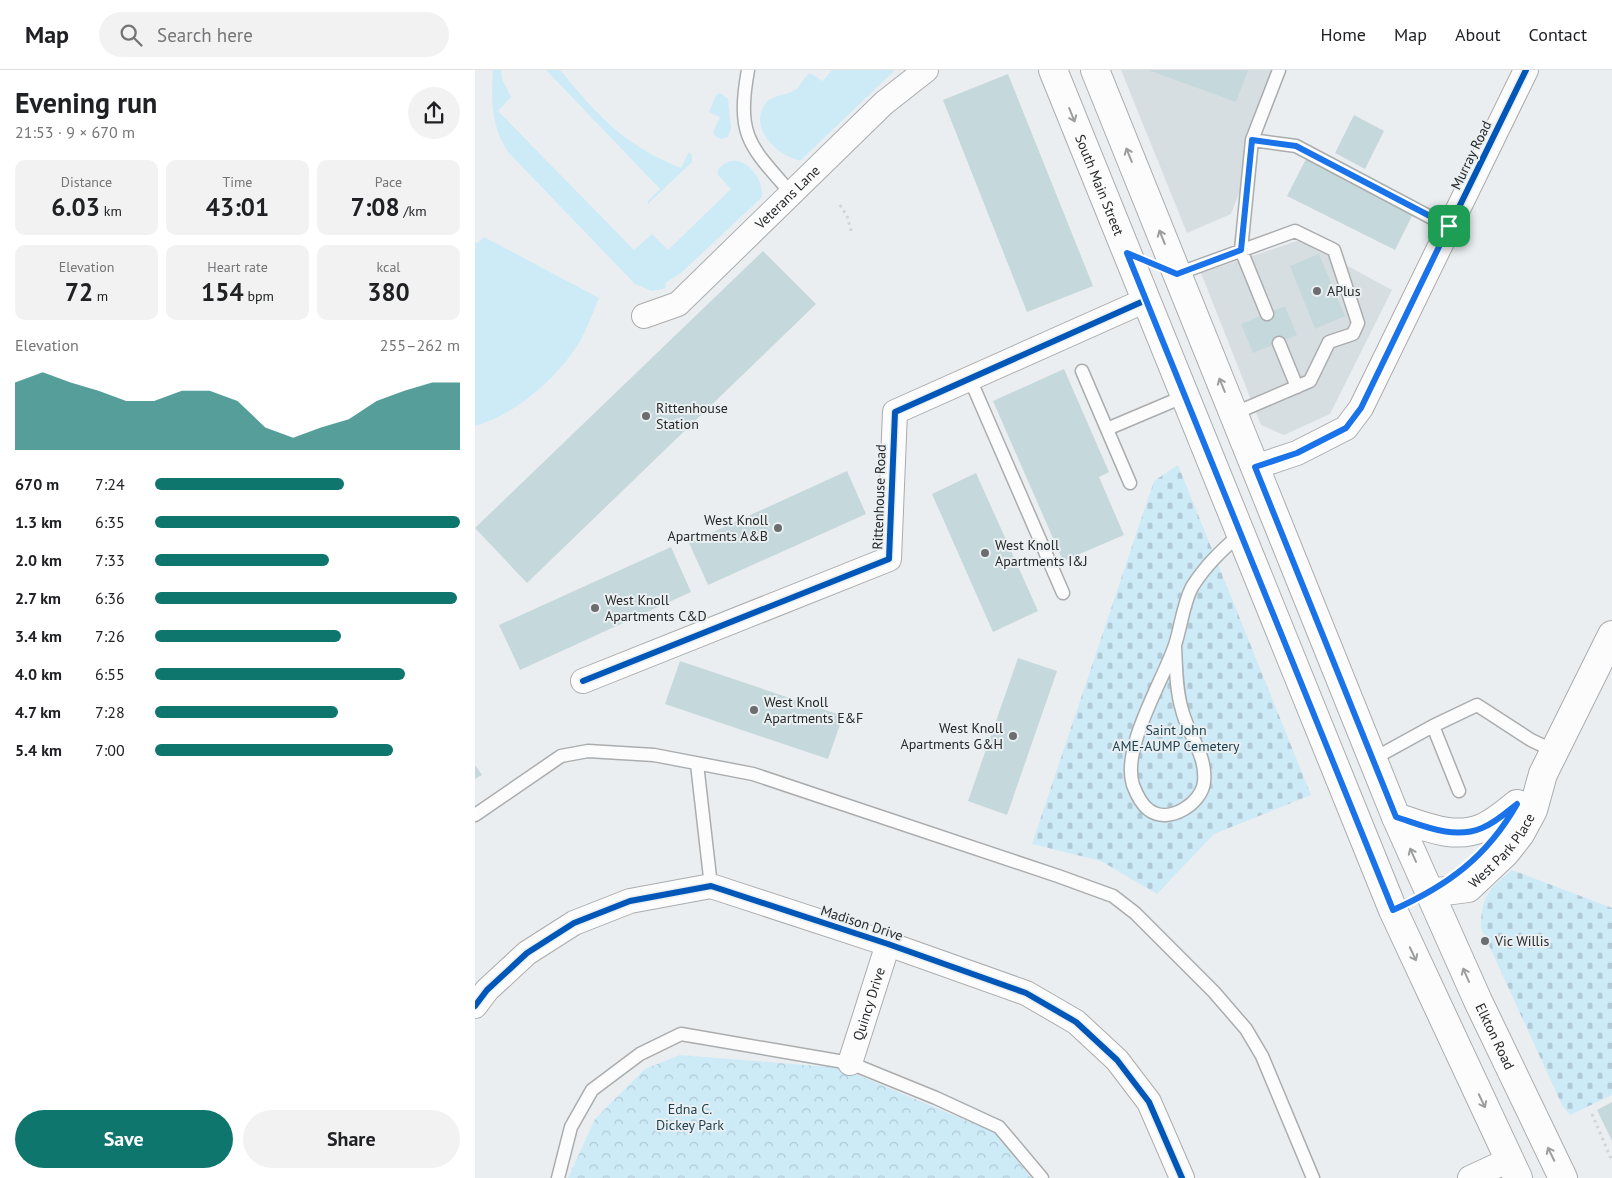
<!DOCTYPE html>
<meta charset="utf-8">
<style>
body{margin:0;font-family:"PT Sans",sans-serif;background:#f2f2f2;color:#202124;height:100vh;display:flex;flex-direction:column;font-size:19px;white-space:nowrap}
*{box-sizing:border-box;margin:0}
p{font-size:16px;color:#757577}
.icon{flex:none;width:28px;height:28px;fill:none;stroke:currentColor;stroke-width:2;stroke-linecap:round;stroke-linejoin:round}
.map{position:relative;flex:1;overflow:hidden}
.side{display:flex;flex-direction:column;background:#fff;width:475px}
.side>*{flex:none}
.pin{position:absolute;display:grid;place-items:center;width:42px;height:42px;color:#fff;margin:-21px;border-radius:10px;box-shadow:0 2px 8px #0006}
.round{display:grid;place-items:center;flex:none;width:52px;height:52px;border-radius:26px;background:#f2f2f2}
.summary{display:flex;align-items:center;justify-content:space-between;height:85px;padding:0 15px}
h1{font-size:28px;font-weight:700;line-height:38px}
.figures{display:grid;grid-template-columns:repeat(3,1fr);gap:8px;height:85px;padding:5px 15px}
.figures div{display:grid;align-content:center;border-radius:10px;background:#f2f2f2;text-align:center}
.figures b{font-size:25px;font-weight:700}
.figures small{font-size:14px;font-weight:400}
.figures p{font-size:14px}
.chart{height:140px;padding:10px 15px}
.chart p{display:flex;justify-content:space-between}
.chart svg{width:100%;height:90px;margin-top:5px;fill:#0f766e;opacity:.7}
.button{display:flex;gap:10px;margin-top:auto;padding:10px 15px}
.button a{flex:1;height:58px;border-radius:30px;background:#0f766e;color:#fff;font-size:20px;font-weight:700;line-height:58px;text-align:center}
.button a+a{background:#f2f2f2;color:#202124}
ul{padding:0 15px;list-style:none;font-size:16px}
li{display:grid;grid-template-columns:80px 60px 1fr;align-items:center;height:38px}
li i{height:12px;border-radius:6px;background:#0f766e}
header{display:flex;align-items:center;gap:30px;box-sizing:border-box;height:70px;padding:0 25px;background:#fff;border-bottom:1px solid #e0e0e0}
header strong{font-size:24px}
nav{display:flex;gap:28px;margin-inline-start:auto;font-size:18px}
.search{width:350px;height:45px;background:#f2f2f2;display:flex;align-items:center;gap:12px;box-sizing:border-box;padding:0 18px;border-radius:28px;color:#757577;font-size:19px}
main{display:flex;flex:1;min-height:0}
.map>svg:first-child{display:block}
.built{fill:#d7dee2}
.green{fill:#cdeaf7}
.cemetery{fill:url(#cemetery-stones)}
.park{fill:url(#park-crowns)}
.building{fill:#c5d8dc}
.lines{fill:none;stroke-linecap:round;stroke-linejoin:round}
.lane-casing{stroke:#aaacad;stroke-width:15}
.street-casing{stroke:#aaacad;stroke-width:26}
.secondary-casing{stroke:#aaacad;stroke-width:30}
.primary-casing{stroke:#aaacad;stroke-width:30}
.path{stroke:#d2d3d3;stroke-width:3;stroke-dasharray:2.5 4;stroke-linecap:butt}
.lane{stroke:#fcfcfd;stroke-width:12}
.street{stroke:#fcfcfd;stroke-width:24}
.secondary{stroke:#fcfcfd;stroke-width:28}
.primary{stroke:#fcfcfd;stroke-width:28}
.cycleway-casing{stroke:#eaeff1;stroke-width:9}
.cycleway{stroke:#0057b8;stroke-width:6}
.oneway{stroke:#9c9d9e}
.route-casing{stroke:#fff;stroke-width:10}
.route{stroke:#1a73e8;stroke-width:6}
.poi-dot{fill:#6b6d6f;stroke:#eaeff1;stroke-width:2}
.labels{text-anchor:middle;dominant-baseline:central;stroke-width:4;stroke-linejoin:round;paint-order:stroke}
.street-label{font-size:14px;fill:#262829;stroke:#eaeff1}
.poi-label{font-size:14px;fill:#262829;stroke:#eaeff1;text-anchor:start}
.park-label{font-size:14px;fill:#1b3f4e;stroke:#eaeff1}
</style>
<header>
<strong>Map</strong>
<div class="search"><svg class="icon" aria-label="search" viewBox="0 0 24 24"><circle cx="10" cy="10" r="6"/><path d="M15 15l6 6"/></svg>Search here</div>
<nav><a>Home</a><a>Map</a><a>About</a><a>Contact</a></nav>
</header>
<main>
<section class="side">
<div class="summary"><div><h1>Evening run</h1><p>21:53 · 9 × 670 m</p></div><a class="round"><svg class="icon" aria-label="share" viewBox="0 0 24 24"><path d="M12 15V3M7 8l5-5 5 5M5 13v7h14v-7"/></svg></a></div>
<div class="figures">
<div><p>Distance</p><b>6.03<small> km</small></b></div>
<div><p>Time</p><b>43:01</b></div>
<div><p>Pace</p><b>7:08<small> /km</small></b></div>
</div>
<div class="figures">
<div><p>Elevation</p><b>72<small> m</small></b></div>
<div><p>Heart rate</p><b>154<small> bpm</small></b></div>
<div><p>kcal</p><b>380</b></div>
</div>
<div class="chart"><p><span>Elevation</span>255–262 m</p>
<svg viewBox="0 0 160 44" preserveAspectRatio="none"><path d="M0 44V11L10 6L20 11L30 15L40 20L50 20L60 15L70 15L80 20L90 33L100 38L110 33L120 29L130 20L140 15L150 11L160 11V44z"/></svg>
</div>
<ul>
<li><b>670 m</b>7:24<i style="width:62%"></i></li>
<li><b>1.3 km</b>6:35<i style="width:100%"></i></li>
<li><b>2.0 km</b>7:33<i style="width:57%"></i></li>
<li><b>2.7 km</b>6:36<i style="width:99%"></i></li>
<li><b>3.4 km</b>7:26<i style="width:61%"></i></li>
<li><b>4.0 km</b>6:55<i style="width:82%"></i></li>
<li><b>4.7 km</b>7:28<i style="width:60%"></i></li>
<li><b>5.4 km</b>7:00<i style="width:78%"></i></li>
</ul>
<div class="button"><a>Save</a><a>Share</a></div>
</section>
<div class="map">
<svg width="1137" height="1108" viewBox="0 0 1137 1108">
<defs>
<pattern id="cemetery-stones" width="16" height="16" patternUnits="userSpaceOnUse" patternTransform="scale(1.25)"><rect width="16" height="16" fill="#cdeaf7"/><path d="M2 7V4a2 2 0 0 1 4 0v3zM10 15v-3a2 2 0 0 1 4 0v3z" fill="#b0c9d4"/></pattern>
<pattern id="park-crowns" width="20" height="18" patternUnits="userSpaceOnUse" patternTransform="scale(1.25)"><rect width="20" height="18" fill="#cdeaf7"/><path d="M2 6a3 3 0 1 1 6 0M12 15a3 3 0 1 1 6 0" fill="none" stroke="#b0c9d4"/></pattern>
</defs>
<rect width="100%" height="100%" fill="#ebeef0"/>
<path class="built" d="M646,0H812L756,144L712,163Z
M825,170L917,220L855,344L809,365L786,355L726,203Z"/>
<path class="green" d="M18,0H26L27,9L36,27L23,41L159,180L177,164L193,180L256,119L243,105V100C261,76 289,103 287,127L206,203L190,213L191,218L177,221L160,214L33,82C16,56 16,30 18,0Z
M71,0H85C122,45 150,76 206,98L214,82L217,85V92L173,134V131L185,119Z
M357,0H420L326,90C303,88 272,56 291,33C298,24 314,26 323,18C327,13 329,7 335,3L348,11Z
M245,23L253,29L256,58L253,67L246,69L241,67L238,62L245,47L234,42L241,25Z
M9,167L124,228C116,246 110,267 97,283C74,315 38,345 0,356V172L3,173Z"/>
<path class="cemetery" d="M703,395L836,725L739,764L682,824L626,791L557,774L679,411Z
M1037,800L1137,838V1025L1095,1045L1087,1035L1006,858C1006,826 1014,819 1037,800Z"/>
<path class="park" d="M205,985L366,998L521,1063L556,1108H93L120,1049L170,999Z"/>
<path class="building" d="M673,0H773L761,32Z
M533,4L618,216L552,242L468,30Z
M879,45L909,61L890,99L860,83Z
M831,89L938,144L920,180L812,126Z
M288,181L341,234L52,513L0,458Z
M844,184L870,246L840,259L815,196Z
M810,236L822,265L778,283L766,254Z
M589,299L634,402L624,407L649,465L588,491L518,331Z
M372,401L391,444L233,515L214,473Z
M501,403L563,541L518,562L457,424Z
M196,477L216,522L45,600L24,555Z
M543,588L582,601L532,745L493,731Z
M205,591L368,646L353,689L190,634Z
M0,695L7,705L0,709Z
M1137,1032V1071L1122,1040Z"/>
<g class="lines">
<g class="lane-casing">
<path id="lane" d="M273,0C261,67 275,76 316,123
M777,70L821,76L974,157
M702,204L820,161L859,180L883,253L878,264L854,272L835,311L758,344
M792,244L766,180L777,70L804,0
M804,273L822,317
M607,301L655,413
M495,309L588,523
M632,359L710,326
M700,576C701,597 701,620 707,640C713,665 732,685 729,712C727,733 694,755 674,740C667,735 661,723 658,715C646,678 688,611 700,575C706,557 708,534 717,517C730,496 747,480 765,464
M958,656L984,721
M898,689L958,656L1002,635L1056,670L1079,681
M222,694L236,816
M0,745L86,686L113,681L179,685L278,704L583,806L638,826L660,843L739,922L771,959L787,986L838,1108
M83,1108L96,1057L117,1020L165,984L206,964L375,993L461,1028L524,1057L567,1108"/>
</g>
<g class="street-casing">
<g id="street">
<path id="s1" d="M169,246L203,234L409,33L451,0"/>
<path d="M780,397L822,383L871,358L886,338L1051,0"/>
<path d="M108,611L414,489L420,342L671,230"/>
<path d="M0,936L12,920L52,883L99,853L155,831L236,816L413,874L551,923L601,952L642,990L674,1032L707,1108"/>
<path id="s2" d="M375,993L413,874"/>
<path d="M995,1108L1034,1090"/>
</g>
</g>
<g class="secondary-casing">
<g id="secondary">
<path id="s3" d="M955,823L993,818L1031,782L1045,764L1058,740L1068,704L1137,565"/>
</g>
</g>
<g class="primary-casing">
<g id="primary">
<path id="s4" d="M578,0L918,840L1043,1108"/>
<path id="s5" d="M620,0L921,747L1003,931L1088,1108"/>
<path d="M921,747C949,756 979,770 1007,758C1020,753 1032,742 1042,734"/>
</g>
</g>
<path class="path" d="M365,135L372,146L377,164
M1117,1044L1137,1091"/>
<use href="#lane" class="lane"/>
<use href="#street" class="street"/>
<use href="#secondary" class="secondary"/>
<use href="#primary" class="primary"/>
<g class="cycleway-casing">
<path id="cycleway" d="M780,397L822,383L871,358L886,338L1051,0
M108,611L414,489L420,342L671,230
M0,936L12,920L52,883L99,853L155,831L236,816L413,874L551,923L601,952L642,990L674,1032L707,1108"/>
</g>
<use href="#cycleway" class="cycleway"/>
</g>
<defs><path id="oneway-shaft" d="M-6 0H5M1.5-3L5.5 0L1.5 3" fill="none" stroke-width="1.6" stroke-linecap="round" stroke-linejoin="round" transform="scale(1.25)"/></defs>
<g class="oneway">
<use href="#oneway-shaft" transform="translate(597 45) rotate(68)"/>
<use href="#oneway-shaft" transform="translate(654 85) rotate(-112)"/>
<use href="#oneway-shaft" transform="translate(687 167) rotate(-112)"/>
<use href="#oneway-shaft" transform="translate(747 315) rotate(-112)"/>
<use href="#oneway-shaft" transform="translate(938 785) rotate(-114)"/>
<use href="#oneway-shaft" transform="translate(938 884) rotate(65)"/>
<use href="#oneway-shaft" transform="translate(991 905) rotate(-114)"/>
<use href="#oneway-shaft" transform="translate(1007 1031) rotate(65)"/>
<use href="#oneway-shaft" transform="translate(1076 1084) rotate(-116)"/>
</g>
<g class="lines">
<g class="route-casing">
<path id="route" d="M777,70L821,76L974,156L886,338L871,358L822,383L780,397L921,747C949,756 979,770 1007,758C1020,753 1032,742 1042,734C1012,787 972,816 918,840L652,183L702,204L766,180Z"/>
</g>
<use href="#route" class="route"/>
</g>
<g class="poi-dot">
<circle cx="842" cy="221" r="5"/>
<circle cx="171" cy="346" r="5"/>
<circle cx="303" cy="458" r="5"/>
<circle cx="510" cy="483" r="5"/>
<circle cx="120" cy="538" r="5"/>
<circle cx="279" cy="640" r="5"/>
<circle cx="538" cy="666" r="5"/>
<circle cx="1010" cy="871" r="5"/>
</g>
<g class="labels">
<g class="street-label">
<text transform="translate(996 85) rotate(-64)">Murray Road</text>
<text stroke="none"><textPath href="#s4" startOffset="124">South Main Street</textPath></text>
<text stroke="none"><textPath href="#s1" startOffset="189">Veterans Lane</textPath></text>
<text transform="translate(404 427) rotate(-88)">Rittenhouse Road</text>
<text stroke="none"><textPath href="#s3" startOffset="89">West Park Place</textPath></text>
<text transform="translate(387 853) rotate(18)">Madison Drive</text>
<text stroke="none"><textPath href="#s2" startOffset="62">Quincy Drive</textPath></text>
<text stroke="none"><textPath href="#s5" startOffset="1046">Elkton Road</textPath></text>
</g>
<g class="poi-label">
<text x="852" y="221">APlus</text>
<text x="181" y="338">Rittenhouse<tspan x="181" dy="16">Station</tspan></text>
<text x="293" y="450" text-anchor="end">West Knoll<tspan x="293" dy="16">Apartments A&amp;B</tspan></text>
<text x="520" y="475">West Knoll<tspan x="520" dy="16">Apartments I&amp;J</tspan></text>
<text x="130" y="530">West Knoll<tspan x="130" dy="16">Apartments C&amp;D</tspan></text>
<text x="289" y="632">West Knoll<tspan x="289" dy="16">Apartments E&amp;F</tspan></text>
<text x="528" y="658" text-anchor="end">West Knoll<tspan x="528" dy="16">Apartments G&amp;H</tspan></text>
<text x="1020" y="871">Vic Willis</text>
</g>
<g class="park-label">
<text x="701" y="660">Saint John<tspan x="701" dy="16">AME-AUMP Cemetery</tspan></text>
<text x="215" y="1039">Edna C.<tspan x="215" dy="16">Dickey Park</tspan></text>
</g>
</g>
</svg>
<div class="pin" style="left:974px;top:156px;background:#1e9e55"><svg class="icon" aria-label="arrive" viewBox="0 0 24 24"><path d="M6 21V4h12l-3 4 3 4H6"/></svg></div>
</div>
</main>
